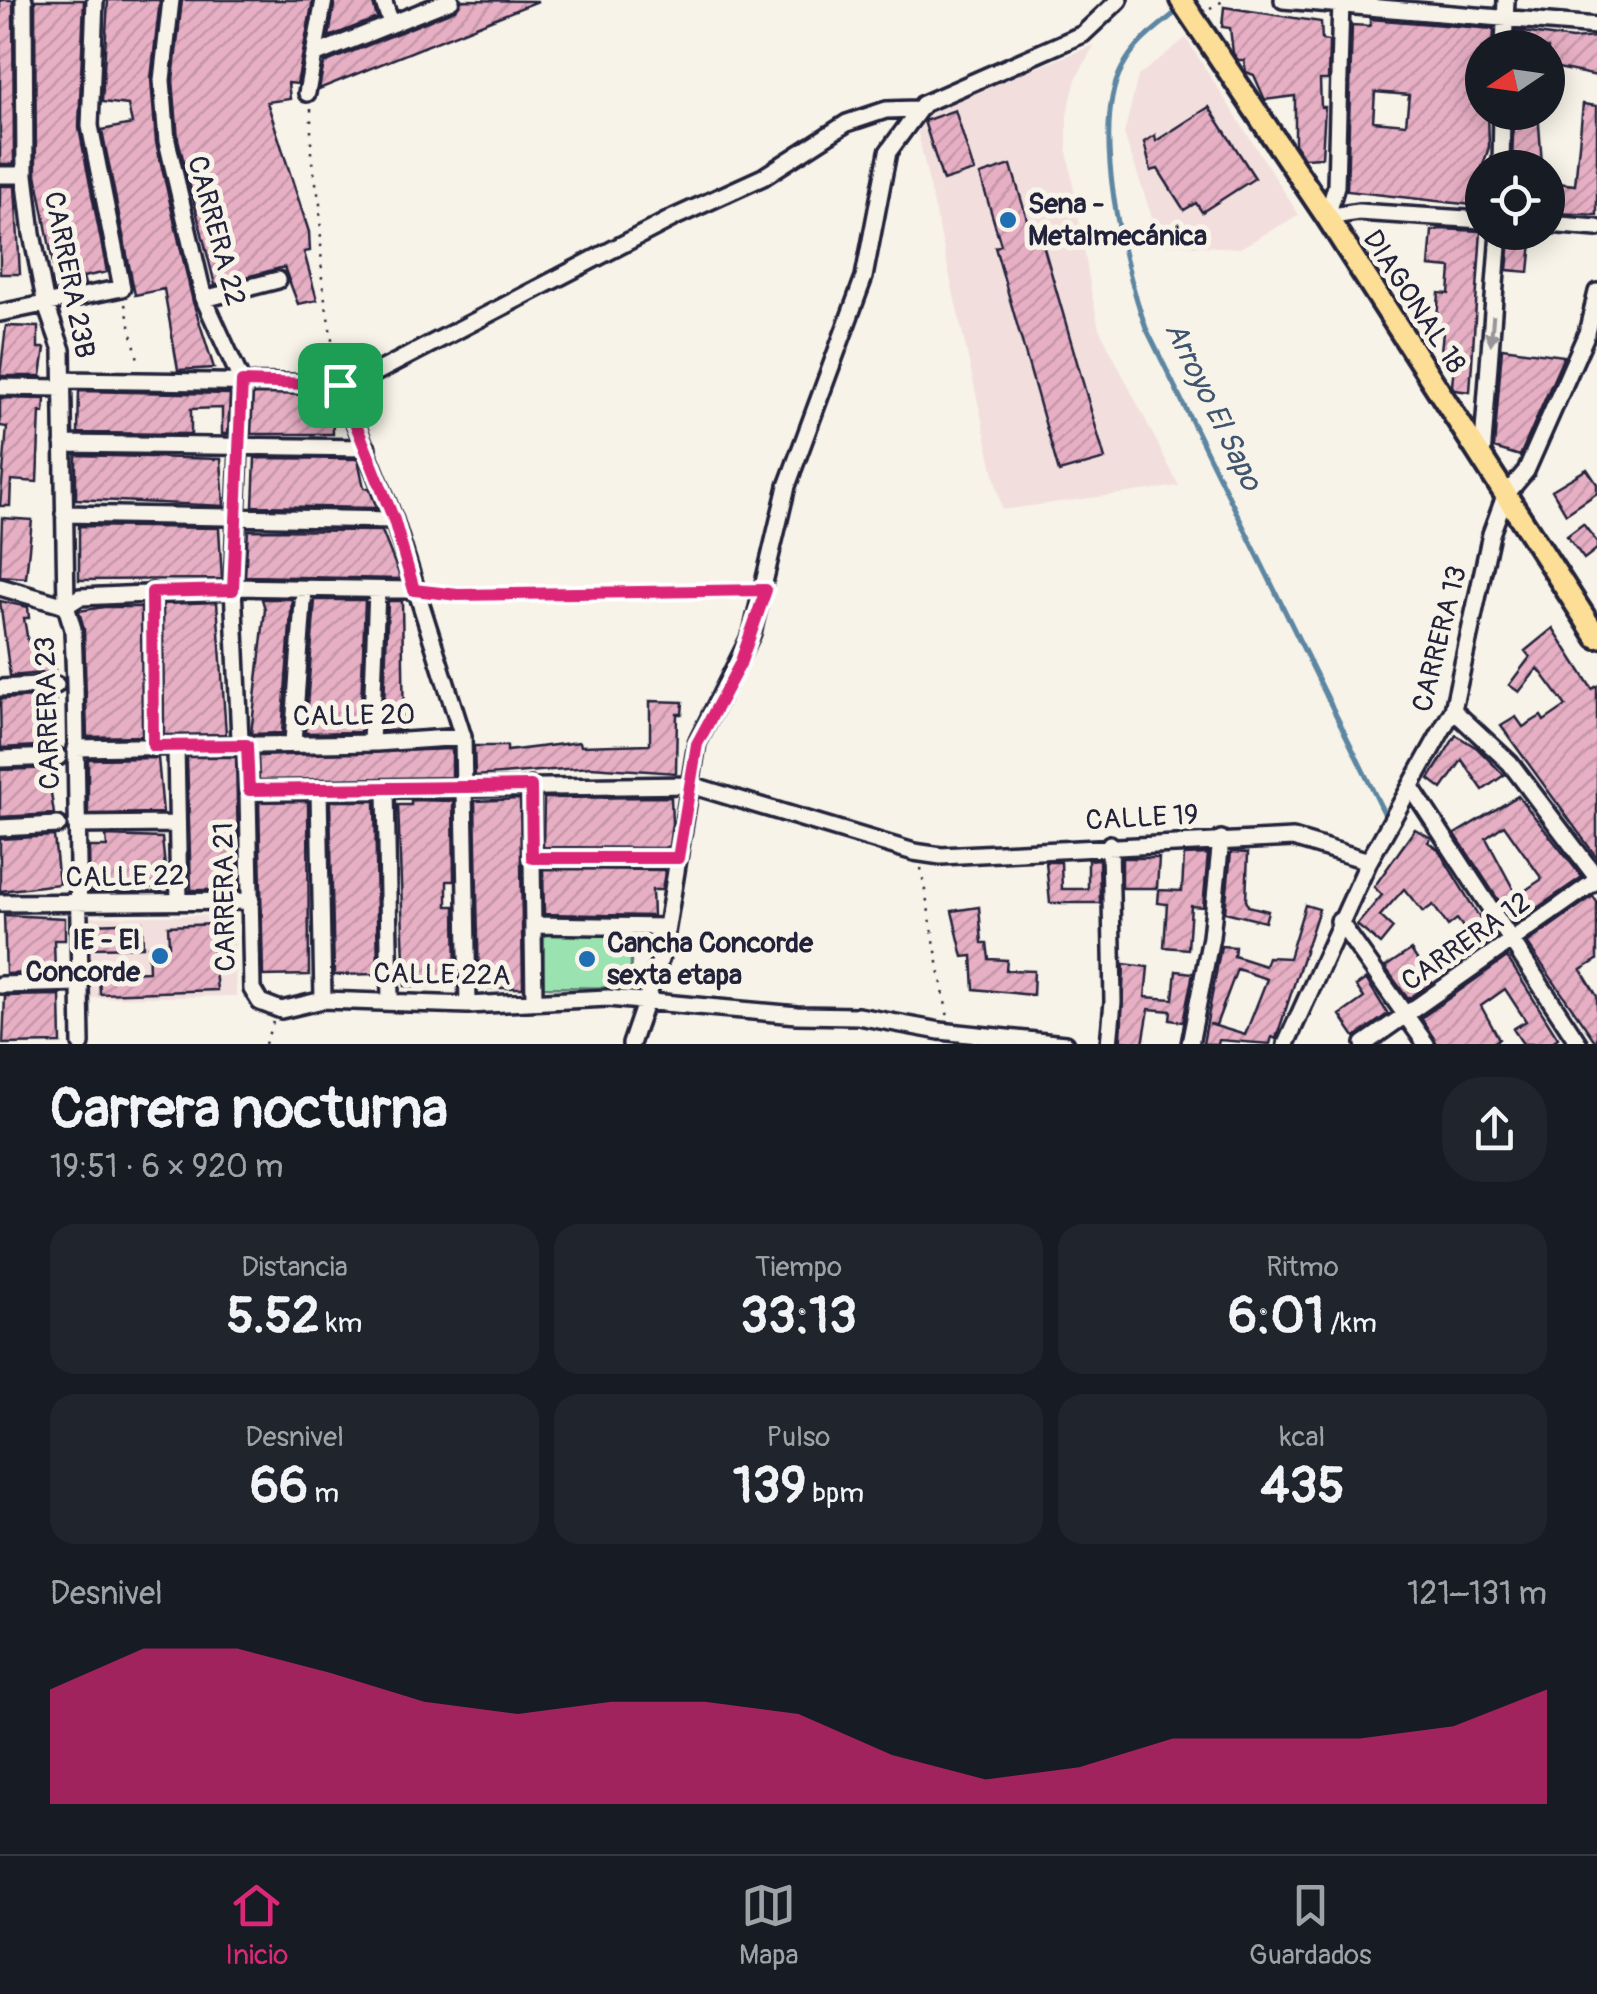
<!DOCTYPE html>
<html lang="es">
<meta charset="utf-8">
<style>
body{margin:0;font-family:Pangolin,sans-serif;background:#20242c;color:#f1f3f6;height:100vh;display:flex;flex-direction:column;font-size:38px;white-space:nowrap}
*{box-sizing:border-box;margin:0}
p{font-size:32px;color:#9ea1a6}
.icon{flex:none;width:55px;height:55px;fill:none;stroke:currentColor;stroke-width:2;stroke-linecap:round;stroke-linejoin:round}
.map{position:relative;height:1044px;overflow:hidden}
.side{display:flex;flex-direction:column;background:#171b24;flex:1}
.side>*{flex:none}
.needle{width:65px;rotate:257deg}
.buttons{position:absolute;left:1465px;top:30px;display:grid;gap:20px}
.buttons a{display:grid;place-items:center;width:100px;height:100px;border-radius:50%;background:#171b24;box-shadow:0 5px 25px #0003;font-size:50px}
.pin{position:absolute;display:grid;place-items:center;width:85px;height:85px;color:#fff;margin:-42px;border-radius:20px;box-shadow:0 5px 15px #0006}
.round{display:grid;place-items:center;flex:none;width:105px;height:105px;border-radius:40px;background:#20242c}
.head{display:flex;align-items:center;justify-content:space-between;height:170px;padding:0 50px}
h1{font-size:55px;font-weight:700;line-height:75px}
.figures{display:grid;grid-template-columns:repeat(3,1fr);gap:15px;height:170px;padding:10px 50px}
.figures div{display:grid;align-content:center;border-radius:25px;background:#20242c;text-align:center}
.figures b{font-size:50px;font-weight:700}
.figures small{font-size:28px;font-weight:400}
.figures p{font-size:28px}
.chart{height:280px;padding:20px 50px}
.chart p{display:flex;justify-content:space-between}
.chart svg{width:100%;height:180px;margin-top:10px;fill:#db2777;opacity:.7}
.tabs{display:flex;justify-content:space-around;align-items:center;height:140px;border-top:2px solid #363941;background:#171b24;font-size:28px;color:#9ea1a6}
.tabs a{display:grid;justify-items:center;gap:5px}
.tabs .current{color:#db2777}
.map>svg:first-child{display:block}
.built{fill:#f2dfdd}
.park{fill:#9ae2af;stroke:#5e8275;stroke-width:2.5}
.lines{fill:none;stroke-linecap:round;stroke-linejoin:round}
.stream{stroke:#5d86a2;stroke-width:5}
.building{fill:url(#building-hatch);stroke:#22223b;stroke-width:2.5;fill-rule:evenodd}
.minor-casing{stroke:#22223b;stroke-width:22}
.major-casing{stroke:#22223b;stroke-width:28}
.path{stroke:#22223b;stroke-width:2.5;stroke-dasharray:2.5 8;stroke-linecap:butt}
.minor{stroke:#f7f3e8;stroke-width:15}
.major{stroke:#fcde96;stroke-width:20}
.oneway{fill:#97959a}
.route-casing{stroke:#fff;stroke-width:20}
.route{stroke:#db2777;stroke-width:12}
.poi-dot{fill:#1f6fb2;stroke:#f7f3e8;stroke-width:4}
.labels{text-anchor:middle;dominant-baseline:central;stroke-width:10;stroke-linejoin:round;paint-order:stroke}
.poi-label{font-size:28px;font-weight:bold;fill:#22223b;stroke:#f7f3e8;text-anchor:start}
.street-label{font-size:28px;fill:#22223b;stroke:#f7f3e8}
.water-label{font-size:30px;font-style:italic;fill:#3f546e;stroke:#f7f3e8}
</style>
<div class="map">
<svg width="1597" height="1044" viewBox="0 0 1597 1044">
<defs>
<pattern id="building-hatch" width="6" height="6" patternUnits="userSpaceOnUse" patternTransform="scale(2.5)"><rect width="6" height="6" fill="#e7afc4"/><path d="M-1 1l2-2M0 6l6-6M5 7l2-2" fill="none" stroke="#c696a9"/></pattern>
</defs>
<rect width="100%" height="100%" fill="#f7f3e8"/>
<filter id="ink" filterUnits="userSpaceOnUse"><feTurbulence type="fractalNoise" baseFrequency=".01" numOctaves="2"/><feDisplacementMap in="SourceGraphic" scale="20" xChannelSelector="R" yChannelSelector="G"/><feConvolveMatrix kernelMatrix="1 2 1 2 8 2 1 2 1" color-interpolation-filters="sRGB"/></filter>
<g filter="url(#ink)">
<path class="built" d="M1186,38L1299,215L1240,248L1161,244L1124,134L1138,76Z
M1094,45L1076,79L1067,115V150L1091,290L1099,328L1179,486L1002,510L914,116Z
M234,915L236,996L86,998L84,917Z"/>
<path class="park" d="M544,930L631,931V988L543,987Z"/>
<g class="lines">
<path class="stream" d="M1175,13C1154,30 1134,44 1122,68C1090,128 1124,266 1146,328L1385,815"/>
</g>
<path class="building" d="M0,0H13L14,164H0Z
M35,0H84L79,128L107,272L83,277L85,284L58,290L36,174Z
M108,0H160L151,79L156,142L193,302L214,368L178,370L164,289L135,295L102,130L132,124L128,105L102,102Z
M182,0H313L297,84L288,83L290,99L267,102L309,232L310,251L304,252L317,300L298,304L284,267L215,285L178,139L173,80Z
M335,0H372L377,18L329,37Z
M462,0L538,1L319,89L324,63L455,10Z
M1224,7L1321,22L1322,40L1329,41L1328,80H1320L1321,107H1325L1322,157L1304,158L1295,144V96L1265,100L1254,75L1246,72L1244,60H1238L1233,53L1230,28L1222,27Z
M1370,19L1494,29L1493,48H1482V112H1488L1489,147L1482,168V206L1347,191L1352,25L1370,26ZM1375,92L1409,95L1406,124L1373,121Z
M1516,31L1572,39L1597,37V76L1548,66V48H1515Z
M1583,104L1597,106V215L1555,213L1548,210V182L1575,185Z
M1209,107L1255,178L1202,212L1196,203L1184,210L1158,169L1151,171L1144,142L1155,135L1156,141Z
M955,110L974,171L943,181L924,121Z
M1514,112H1538L1542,164L1512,161Z
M1011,165L1032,236L1040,234L1105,459L1059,472L995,247L1001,245L980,175Z
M0,186H15L20,274H0Z
M1440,229L1481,231L1470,392L1455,390L1452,386L1455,353L1441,351L1443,332H1436L1439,293L1449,294L1451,268L1429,266L1432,231Z
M1510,240L1532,242L1529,272L1507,270Z
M6,326L38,327V348H45L41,376H0Z
M1502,348L1564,356L1520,456L1494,448Z
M79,391L230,394L228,434H222V408L191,409V434L78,433Z
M253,394L332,395L333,434H251Z
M0,398L45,399L44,413L40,412L37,482L11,480L10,506H0L7,427L0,426Z
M76,455L221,459L224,506L76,499Z
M255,458L358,459L364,488H369L377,508L253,506Z
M1587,469L1597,484V493L1566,514L1552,490Z
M2,518L32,520L26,578L0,576Z
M1583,524L1597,542V549L1584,559L1567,536Z
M79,526L219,528L222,579L79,580Z
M248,530L382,531L401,579L245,576Z
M262,599H292L282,733L251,734L265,609Z
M315,600H365L360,732L305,733Z
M0,601L28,607L29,618H24L28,642L53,640L55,672L10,676Z
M388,601H402L404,730L383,731Z
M217,602L226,734L164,735L163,604Z
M104,607H141L142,736L87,737L84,629L79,611Z
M1553,628L1592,689L1597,686V858L1501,726L1516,717L1523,727L1541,716L1544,721L1566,706L1538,668L1519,692L1509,685L1530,657L1525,651Z
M55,696L57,715L33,720L37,746L1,748L0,699Z
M650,701L683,702L682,714H677L676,773L591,767L475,776L474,746H507V751L580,742L581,746L650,744Z
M1456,735L1477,748L1504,775L1483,790L1462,760L1442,789L1429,779Z
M452,749V777L259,780L258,756Z
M187,757H236L239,890H191Z
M158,758L163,813L88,814V759Z
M57,768V786H50L54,814L0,817V770Z
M1518,796L1582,877L1514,924L1455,834ZM1504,825L1542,879L1517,896L1486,838Z
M671,797L672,823L669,846L664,848L543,847L544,798Z
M520,799L523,988H479L475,801Z
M411,800L453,801L454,881H447V906H455L456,986H405L398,805H411Z
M308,801L309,975L263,976L259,802Z
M330,801H375L378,974L334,975Z
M1415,829L1431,838L1428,842L1438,849L1493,940L1471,955L1477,946L1457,919L1448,926L1433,905L1423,912L1404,889L1380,916L1393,928L1380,944L1357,925L1382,895L1374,887Z
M54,836L59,884L0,891V839Z
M106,836L162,838L167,886L90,891L89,847H107Z
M1231,852L1248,853L1246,900L1248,906L1268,911L1265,922L1225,912Z
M1208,854L1203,907L1191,906L1188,949L1164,947L1167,904L1158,903L1159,890L1182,891L1184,855Z
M1122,858H1159L1157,888H1122Z
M1099,859L1100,903H1050L1046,862H1061L1062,889H1088V860Z
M543,869L665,870V872L662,890H652L653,916L544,914Z
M1593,896L1597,902V960L1581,970L1597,996V1044L1527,943Z
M1305,905L1319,909L1276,1039L1272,1037L1270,1044L1219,1040L1218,1044H1203L1221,946L1235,947L1234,956L1265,966L1268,957L1289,958ZM1237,969L1267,979L1245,1035L1209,1024L1216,1025Z
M979,907L982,943H987L989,959L1007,960L1006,970L1034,971L1033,995L974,989L972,956L963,957L952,911Z
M4,915L65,918V940H54L55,972L6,974Z
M216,919H230V940L212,941L217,990L100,994L99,973L149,971L148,946L169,945L168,926L216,924Z
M142,922L143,947L94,948L93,924Z
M1411,950L1432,983L1408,999L1385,967Z
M1507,957L1558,1038L1550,1044H1523L1513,1029L1526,1021L1505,989L1481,1006L1499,1039L1492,1044H1437L1421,1018Z
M1124,964L1148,967L1145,997L1173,999L1176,971L1193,973L1183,1022L1170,1020L1171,1011L1149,1009L1143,1044L1121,1041Z
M1366,979L1388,1014L1355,1037L1340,1015L1364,998L1356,986Z
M60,995L61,1043L3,1044L5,996Z"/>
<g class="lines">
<g class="minor-casing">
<path id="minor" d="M24,0L25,175L32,234L46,305L62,350L66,606L73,629L75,684L81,1044
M171,0L162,80L167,141L204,299L242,382L233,587L240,739L247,745L252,989L260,1002L281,1010L323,1000L468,1005L608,998L797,1015L858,1016L940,1031L1065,1044
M383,0L391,23
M1283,0L1597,26
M1341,0L1336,186L1327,217L1358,212L1482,220
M1504,48L1506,0
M314,55L451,0
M307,93L324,0
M1501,168L1502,112
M0,175H25
M1548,224L1597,228
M204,299L278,280
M0,313L122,288L90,126L95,0
M63,380L354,384L675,217L763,177L847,123L886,110L916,109
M340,385L394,520L463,737L468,1005
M0,387L63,388
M63,444L367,448
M1482,458L1499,232
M64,514L394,520
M0,587L66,606L80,597L233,590
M233,587L414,590
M152,592L153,747
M0,688L56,685
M1453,710L1510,763L1597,878
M293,742L304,589
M371,743L377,590
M176,747L179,901
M75,748L376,743L463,737
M0,759L58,757
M531,786L534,1001
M1411,787L1579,1044
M319,790L323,1000
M386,790L390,999
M249,791L691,785L914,852L941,856L1293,838L1369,861
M76,825L177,824
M0,828L58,825
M532,858L678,859
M0,903L251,901
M1339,921L1426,1044
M533,925L666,927
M0,985L80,983
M631,1044L663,951L697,743L752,633L787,486L864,277L888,152L923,104L1083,34L1119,0
M1109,1044L1113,1002L1110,844
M1190,1044L1211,937L1221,839
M1286,1044L1369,861L1453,710L1491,534L1505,496L1526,471L1587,333L1597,292
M1364,1044L1597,880"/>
</g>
<g class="major-casing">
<path id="major" d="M1181,0L1327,217L1597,637"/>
</g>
<path class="path" d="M1210,8L1225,0
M311,109V156L320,204L322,282L337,369
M125,304L139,364
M436,594L747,592
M921,868L948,1018
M265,1044L273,1022"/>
<use href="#minor" class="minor"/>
<use href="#major" class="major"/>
</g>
<defs><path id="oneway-solid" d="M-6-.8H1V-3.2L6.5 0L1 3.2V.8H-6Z" transform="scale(2.5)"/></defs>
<use class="oneway" href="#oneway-solid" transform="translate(1492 330) rotate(95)"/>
</g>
<g class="lines" filter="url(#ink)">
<g class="route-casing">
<path id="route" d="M242,382L340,385L394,520L414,590L458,595L766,590L740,664L697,744L678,858H532L531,786L249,790L247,745L153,746L152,592L233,590Z"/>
</g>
<use href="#route" class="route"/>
</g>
<g class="poi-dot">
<circle cx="1008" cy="220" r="10"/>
<circle cx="160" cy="956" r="10"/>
<circle cx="587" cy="959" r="10"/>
</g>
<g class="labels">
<g class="poi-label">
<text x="1028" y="204">Sena -<tspan x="1028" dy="32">Metalmecánica</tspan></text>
<text x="140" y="940" text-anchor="end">IE - El<tspan x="140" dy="32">Concorde</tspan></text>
<text x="607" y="943">Cancha Concorde<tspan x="607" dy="32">sexta etapa</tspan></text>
</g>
<g class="street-label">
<text transform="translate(216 231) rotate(75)">CARRERA 22</text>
<text transform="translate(69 275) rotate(79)">CARRERA 23B</text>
<text transform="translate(1414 302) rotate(57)">DIAGONAL 18</text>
<text transform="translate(1440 639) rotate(-76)">CARRERA 13</text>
<text transform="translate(48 713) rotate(-92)">CARRERA 23</text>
<text transform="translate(354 716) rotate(-1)">CALLE 20</text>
<text transform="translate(1142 818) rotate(-3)">CALLE 19</text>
<text transform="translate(125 877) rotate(-1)">CALLE 22</text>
<text transform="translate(225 897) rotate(-91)">CARRERA 21</text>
<text transform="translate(1466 942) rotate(-35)">CARRERA 12</text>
<text transform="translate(442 975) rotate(1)">CALLE 22A</text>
</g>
<g class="water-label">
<text transform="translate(1213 406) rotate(64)">Arroyo El Sapo</text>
</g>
</g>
</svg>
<div class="buttons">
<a><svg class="needle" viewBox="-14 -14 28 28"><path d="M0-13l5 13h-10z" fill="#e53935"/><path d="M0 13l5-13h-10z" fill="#9ea1a6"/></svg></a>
<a><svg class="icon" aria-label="locate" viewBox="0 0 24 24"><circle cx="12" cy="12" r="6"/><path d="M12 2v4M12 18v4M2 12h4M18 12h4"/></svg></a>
</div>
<div class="pin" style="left:340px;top:385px;background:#1e9e55"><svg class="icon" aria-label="arrive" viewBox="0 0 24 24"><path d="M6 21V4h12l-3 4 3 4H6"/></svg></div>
</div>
<section class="side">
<div class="head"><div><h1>Carrera nocturna</h1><p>19:51 · 6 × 920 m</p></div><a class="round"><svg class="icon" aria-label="share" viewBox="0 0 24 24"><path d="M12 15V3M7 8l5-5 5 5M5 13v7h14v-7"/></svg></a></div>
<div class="figures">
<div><p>Distancia</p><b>5.52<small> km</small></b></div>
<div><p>Tiempo</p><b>33:13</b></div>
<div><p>Ritmo</p><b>6:01<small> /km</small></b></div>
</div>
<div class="figures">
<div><p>Desnivel</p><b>66<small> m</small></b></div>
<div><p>Pulso</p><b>139<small> bpm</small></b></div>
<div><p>kcal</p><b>435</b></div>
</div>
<div class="chart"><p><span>Desnivel</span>121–131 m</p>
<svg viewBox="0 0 160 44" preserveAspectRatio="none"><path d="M0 44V16L10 6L20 6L30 12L40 19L50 22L60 19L70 19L80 22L90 32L100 38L110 35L120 28L130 28L140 28L150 25L160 16V44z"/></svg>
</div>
</section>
<nav class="tabs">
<a class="current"><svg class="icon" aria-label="home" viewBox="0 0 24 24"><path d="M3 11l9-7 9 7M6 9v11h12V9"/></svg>Inicio</a>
<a><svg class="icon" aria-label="map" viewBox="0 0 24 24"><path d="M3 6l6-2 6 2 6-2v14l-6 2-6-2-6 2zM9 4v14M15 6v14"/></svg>Mapa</a>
<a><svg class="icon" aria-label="saved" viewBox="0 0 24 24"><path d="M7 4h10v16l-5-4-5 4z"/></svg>Guardados</a>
</nav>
